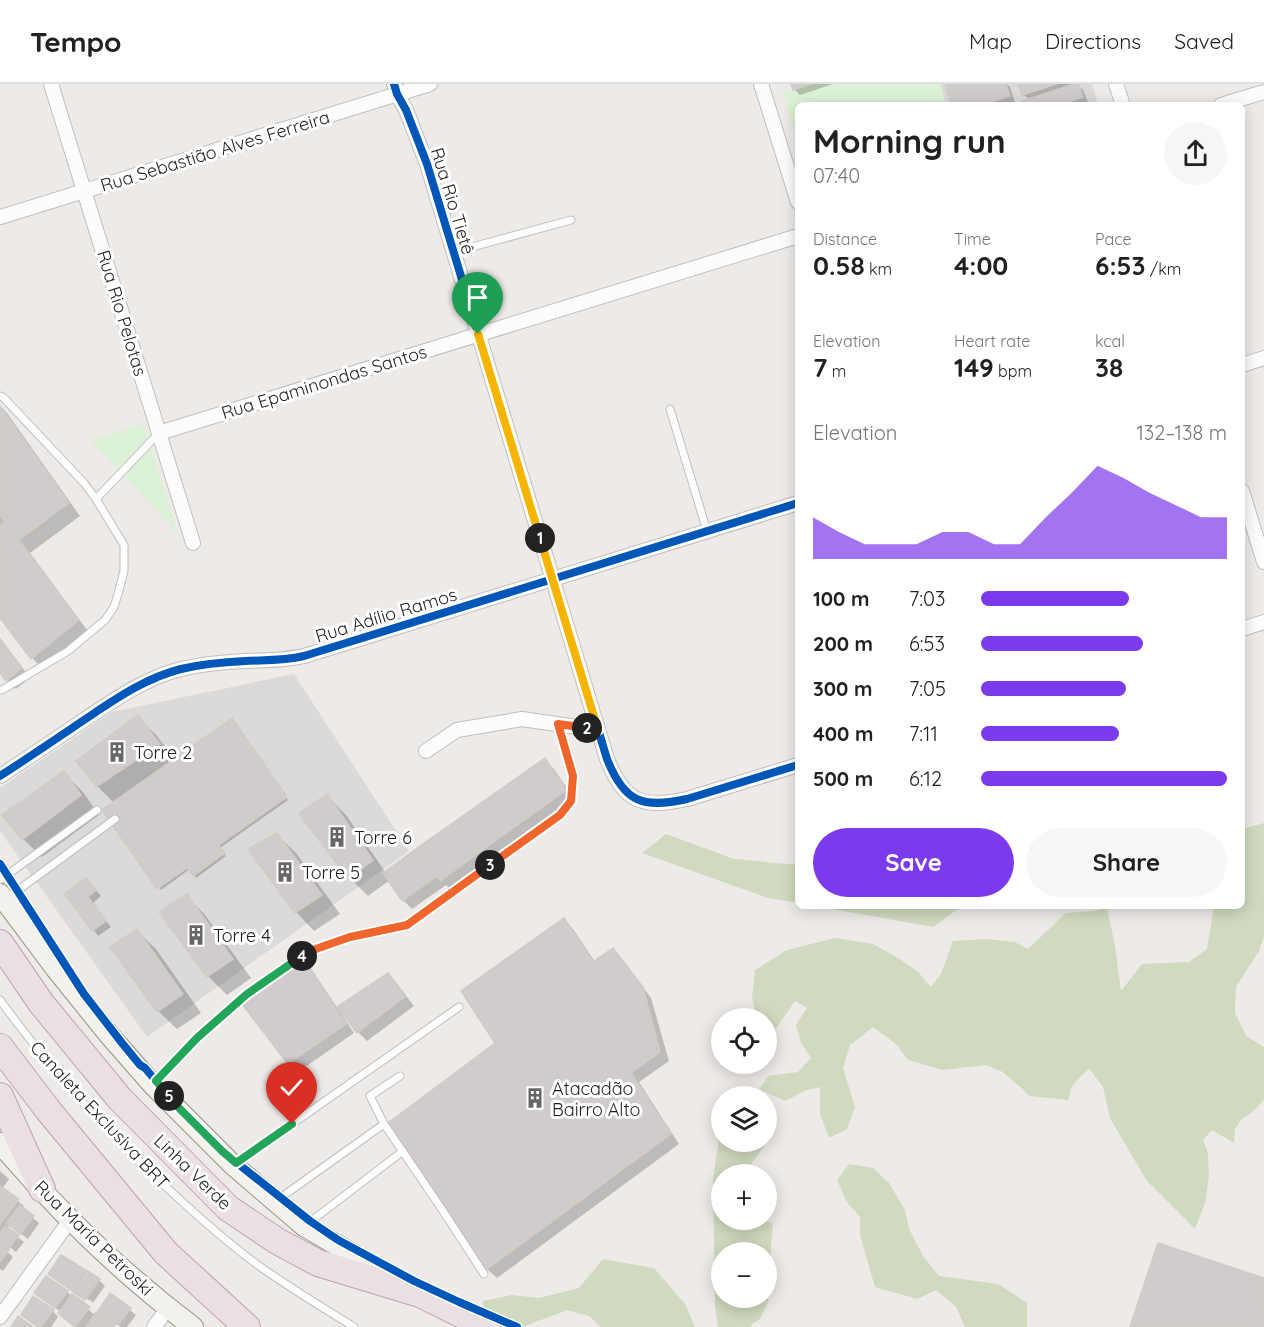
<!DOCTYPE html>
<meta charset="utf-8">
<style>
body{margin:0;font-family:Quicksand,sans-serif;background:#f6f6f6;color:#202124;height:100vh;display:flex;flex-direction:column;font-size:22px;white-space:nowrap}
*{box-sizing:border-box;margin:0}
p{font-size:20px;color:#757577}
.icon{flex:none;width:33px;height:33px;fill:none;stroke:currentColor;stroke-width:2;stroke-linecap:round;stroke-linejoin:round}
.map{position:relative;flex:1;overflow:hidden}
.panel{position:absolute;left:795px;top:18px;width:450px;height:807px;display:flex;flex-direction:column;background:#fff;border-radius:9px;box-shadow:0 3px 15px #0003}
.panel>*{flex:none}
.controls{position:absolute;left:711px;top:924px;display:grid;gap:12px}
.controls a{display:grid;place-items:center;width:66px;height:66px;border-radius:50%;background:#fff;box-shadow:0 3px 15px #0003;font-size:30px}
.pin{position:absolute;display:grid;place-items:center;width:51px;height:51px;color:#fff;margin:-62px -26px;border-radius:50% 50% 50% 0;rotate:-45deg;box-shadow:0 0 6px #0007}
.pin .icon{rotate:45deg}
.km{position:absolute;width:30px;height:30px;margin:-15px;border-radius:50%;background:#222;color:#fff;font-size:16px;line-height:30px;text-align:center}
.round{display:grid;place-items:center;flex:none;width:63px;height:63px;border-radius:32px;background:#f6f6f6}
.summary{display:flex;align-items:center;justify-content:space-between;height:102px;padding:0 18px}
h1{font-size:33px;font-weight:700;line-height:45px}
.figures{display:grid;grid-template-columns:repeat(3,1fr);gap:9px;height:102px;padding:6px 18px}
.figures div{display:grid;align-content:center}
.figures b{font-size:26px;font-weight:700}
.figures small{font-size:16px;font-weight:400}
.figures p{font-size:16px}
.chart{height:168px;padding:12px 18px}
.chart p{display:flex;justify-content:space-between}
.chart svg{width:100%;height:108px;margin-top:6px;fill:#7c3aed;opacity:.7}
.button{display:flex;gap:12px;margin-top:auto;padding:12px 18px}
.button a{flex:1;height:69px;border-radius:36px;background:#7c3aed;color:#fff;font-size:24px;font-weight:700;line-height:69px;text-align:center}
.button a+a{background:#f6f6f6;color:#202124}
ul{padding:0 18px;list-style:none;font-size:20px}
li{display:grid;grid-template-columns:96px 72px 1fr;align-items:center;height:45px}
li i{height:15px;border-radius:8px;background:#7c3aed}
header{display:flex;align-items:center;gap:36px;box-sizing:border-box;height:84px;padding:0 30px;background:#fff;border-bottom:2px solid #e0e0e0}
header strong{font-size:28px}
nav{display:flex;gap:33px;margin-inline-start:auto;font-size:21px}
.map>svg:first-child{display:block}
.residential{fill:#dcdad9}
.forest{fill:#cfdabf;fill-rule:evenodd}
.park{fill:#dcf1d5}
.shadow{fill:#0003}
.building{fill:#d0cccb;stroke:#d0cbc9;stroke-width:1.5}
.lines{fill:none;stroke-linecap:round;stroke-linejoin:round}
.lane-casing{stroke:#c0bfbe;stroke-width:9}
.street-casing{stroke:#c0bfbe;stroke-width:16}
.secondary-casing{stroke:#979281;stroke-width:22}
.highway-casing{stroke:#c0a0b2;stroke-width:28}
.lane{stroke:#fcfcfc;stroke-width:7}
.street{stroke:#fcfcfc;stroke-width:14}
.secondary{stroke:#f3f1eb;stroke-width:20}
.highway{stroke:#eae0e4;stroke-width:26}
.cycleway-casing{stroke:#fff;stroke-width:11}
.cycleway{stroke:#0057b8;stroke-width:8}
.split-1-casing{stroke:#fff;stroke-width:12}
.split-2-casing{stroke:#fff;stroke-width:12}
.split-3-casing{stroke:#fff;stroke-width:12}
.split-4-casing{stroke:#fff;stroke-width:12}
.split-5-casing{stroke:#fff;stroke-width:12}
.split-6-casing{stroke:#fff;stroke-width:12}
.split-1{stroke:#f5b400;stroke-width:8}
.split-2{stroke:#f5b400;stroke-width:8}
.split-3{stroke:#f0652b;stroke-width:8}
.split-4{stroke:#f0652b;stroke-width:8}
.split-5{stroke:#22a559;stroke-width:8}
.split-6{stroke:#22a559;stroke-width:8}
.labels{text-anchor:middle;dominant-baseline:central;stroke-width:6;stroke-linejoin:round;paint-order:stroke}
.street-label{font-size:18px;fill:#1f1f1f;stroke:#fff}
.poi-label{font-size:18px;fill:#1f1f1f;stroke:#fff;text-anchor:start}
</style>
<header>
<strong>Tempo</strong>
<nav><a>Map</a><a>Directions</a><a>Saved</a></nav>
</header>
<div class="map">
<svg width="1264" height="1243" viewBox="0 0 1264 1243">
<rect width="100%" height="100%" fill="#edeae8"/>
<path class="residential" d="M940,0H1092L1098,21H946Z
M294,590L409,767L147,953L0,747V704L112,628Z"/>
<path class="forest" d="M1264,739V852L1259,867L1236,903L1235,929L1246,952L1264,963V1015L1256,1025L1241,1036L1235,1045L1234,1059L1212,1046L1203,1056L1208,1069L1209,1090L1206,1116L1195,1145L1147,1097L1110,1034L1103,1003L1089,984L1072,1002L1068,1016L1030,1012L1003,988L986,981L943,986L908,976L896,960L873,943L850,961L843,984L855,1023L847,1045L829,1054L820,1030V1003L807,1006L785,1017L760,1005L768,992L798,988L811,974L801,959L796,941L807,924L795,917L773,949L767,944L766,934H757L752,914L755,886L787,866L835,854L873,860L900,875L918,888L931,903L941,890L953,857L985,855L1015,858L1028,865L1066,829L1093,827L1107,824L1115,862L1121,907L1142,880L1189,878L1207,865L1214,822H1242V745Z
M666,750L734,775L798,781V819L768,814L642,769Z
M815,822H962L933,843Z
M721,1040L722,1058H764L765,1061L744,1090H722V1136H763L773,1139L768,1197V1218L760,1235L752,1240L751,1243H718L715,1221L713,1096ZM722,1168H766V1214H722Z
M849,1080L873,1084L889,1099L905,1126L909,1145L923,1172L939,1192L998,1200L1027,1219V1243H965L956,1223L936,1206L917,1215L875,1203L860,1151V1133L847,1118L837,1096Z
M603,1175L654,1184L685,1220L695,1243H601L589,1232L567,1226L525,1242L486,1239L483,1217L512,1211L539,1214L579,1204Z"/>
<path class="park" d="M811,0H940L946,21H798V58L783,9Z
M143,340L178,450L91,357Z"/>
<path class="shadow" d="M793,0H833L800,11L794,5Z
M946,0H1007L1010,3L1015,18L1012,19L1014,21H953Z
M1058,0H1077L1083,6L1088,18L1084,20L1085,21H1025L1030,16L1024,11Z
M0,322L7,329L80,432L30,469L90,550L44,586L32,574L0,532Z
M0,554L30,594L16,605L0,587Z
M138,633L157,652L175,676L234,638L288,716L220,764L226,772L196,794L190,785L161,806L114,719L97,702Z
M544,676L554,685L574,715L450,805L446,801L412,825L403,816L390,796L368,812L350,794L327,712L346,731L386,789Z
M64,689L83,708L99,731L42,773L23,755Z
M277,751L296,769L340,830L314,847L296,828Z
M92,801L101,812L92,820L111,843L98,852L66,810Z
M187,812L205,831L251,894L227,911L208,892L161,828Z
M564,836L573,845L595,878L613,866L622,875L651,914L669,977L639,998L679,1060L497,1194L487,1185L389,1040L497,960Z
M137,847L156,865L201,929L177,945L158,927Z
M303,876L312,886L338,925L388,891L397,900L414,922L367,957L358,948L344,930L342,931L354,949L298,988L289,979L244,920Z
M0,1087L9,1095L2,1105L18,1117L24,1122L22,1125L39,1139L28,1155L10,1141L7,1145L24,1158L16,1168L0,1155Z
M0,1161L13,1173L3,1187L0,1185Z
M62,1173L99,1196L105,1202L92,1220L93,1218L79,1210V1212L56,1195Z
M46,1194L67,1208L95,1231L96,1230L116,1243H76L66,1235L61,1228L42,1214Z
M111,1211L136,1231L127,1243H121L106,1232Z
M53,1227L58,1233L51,1243H37L23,1231Z"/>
<path class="building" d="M791,0H811L793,6Z
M945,0H1006L1010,12L982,21H952L949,12L960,8L959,7L948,11Z
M1018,0H1054L1022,11Z
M1074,0H1078L1083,13L1071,17L1072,21H1023L1022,17Z
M0,322L69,419L19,456L0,431Z
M5,438L79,536L31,575L0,534V441Z
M0,555L22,584L6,597L0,589Z
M138,631L160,660L96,703L76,677Z
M232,634L287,713L219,761L225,769L193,792L187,784L157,805L102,726Z
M545,674L566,706L440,797L416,765Z
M64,687L81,711L22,756L2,731Z
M327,710L373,776L349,795L299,730Z
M277,749L322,811L295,829L248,765Z
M416,765L437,792L402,817L383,789Z
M86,794L96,806L88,813L106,837L92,847L64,810Z
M187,810L233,875L207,893L159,828Z
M564,834L593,878L613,864L643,903L660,968L631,989L671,1050L486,1186L387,1040L495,959L461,907Z
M137,845L183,910L157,928L110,863Z
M303,874L346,940L288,980L242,920Z
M388,889L406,912L357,949L337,923Z
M0,1102L19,1115L0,1141Z
M20,1121L34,1132L21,1150L6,1139Z
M5,1142L19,1151L9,1164L0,1157V1148Z
M0,1159L9,1166L0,1178Z
M1158,1159L1264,1194V1243H1130Z
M61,1171L84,1185L72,1207L48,1190Z
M86,1186L100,1195L85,1216L73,1208Z
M46,1192L68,1207L55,1224L34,1209Z
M110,1209L131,1224L118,1241L98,1227Z
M72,1210L90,1223L75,1243L58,1229Z
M33,1212L54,1226L41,1243H38L21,1231Z
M96,1228L115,1240L113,1243H86Z
M18,1232L33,1243H11Z"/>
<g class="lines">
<g class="lane-casing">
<path id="lane" d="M454,168L571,136
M0,312L3,313L84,399L96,415L124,461V487L118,510L114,523L105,536L68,567L2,606H0
M670,325L707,447
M96,415L159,349
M0,796L97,726
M6,815L115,735
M0,916C49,983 104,1045 164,1101C195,1130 227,1159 262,1184C292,1205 323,1224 354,1243
M400,992L370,1012L384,1040L441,1124L484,1190
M154,999L197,954L247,910L307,868L350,853L407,841L560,731L571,717L573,692L558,640
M235,1080L459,923
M276,1117L384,1040
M306,1141L403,1067"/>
</g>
<g class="street-casing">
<path id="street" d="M51,0L193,459
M394,0L397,10L406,26L427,80L607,675C624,718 642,725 687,715L798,681
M761,0L798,118
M1116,0L1123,21
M1221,21L1264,8
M0,133L430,0
M1242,281L1264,274
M159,349L798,152
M1242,407L1264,478
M1242,545L1264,538
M426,667L457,646L522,635L598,646
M0,692C28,674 56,655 84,636C114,616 145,594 181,585C202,580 223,578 245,577C266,576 283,577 304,572L798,419
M0,1233L71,1135
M154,1243L168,1224"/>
</g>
<g class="secondary-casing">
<path id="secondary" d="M0,810L56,885L110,952L153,1001L233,1081L304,1142L395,1195
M0,1059C56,1125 124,1191 193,1243"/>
</g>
<g class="highway-casing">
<path id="highway" d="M0,859L41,919L120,1015L228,1124L277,1157L318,1179L420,1210L487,1243
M0,963L48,1026L166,1169L247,1243
M0,1012L42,1105"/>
</g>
<use href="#lane" class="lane"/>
<use href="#street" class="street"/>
<use href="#secondary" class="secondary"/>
<use href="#highway" class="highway"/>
<g class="cycleway-casing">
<path id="cycleway" d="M394,0L397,10L406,26L427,80L607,675C624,718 642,725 687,715L798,681
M0,692C28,674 56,655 84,636C114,616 145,594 181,585C202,580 223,578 245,577C266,576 283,577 304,572L798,419
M0,780L84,910L122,959L140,981L145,984L156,997L175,1020L222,1067L310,1137L338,1156L414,1197L459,1218L517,1243"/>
</g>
<use href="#cycleway" class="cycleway"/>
</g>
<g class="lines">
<g class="split-1-casing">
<path id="split-1" d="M478,250L540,454"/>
</g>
<g class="split-2-casing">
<path id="split-2" d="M540,454L598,646L587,644"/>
</g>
<g class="split-3-casing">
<path id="split-3" d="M490,781L560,731L571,717L573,692L558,640L587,644"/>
</g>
<g class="split-4-casing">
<path id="split-4" d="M302,872L307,868L350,853L407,841L490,781"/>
</g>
<g class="split-5-casing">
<path id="split-5" d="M169,1012L156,997L197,954L247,910L302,872"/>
</g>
<g class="split-6-casing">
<path id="split-6" d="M169,1012L175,1020L222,1067L236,1079L292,1040"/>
</g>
<use href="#split-1" class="split-1"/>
<use href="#split-2" class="split-2"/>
<use href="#split-3" class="split-3"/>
<use href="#split-4" class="split-4"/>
<use href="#split-5" class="split-5"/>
<use href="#split-6" class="split-6"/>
</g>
<defs>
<g id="building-bare" transform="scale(1.62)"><path d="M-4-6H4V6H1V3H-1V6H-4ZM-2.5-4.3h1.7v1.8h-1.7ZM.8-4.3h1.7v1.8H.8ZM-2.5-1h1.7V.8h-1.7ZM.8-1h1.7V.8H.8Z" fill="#676665" stroke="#fff" stroke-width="2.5" paint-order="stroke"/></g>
</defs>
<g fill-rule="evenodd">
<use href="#building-bare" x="117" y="668"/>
<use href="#building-bare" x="337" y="753"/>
<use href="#building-bare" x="285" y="788"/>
<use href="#building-bare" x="196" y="851"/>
<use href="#building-bare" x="535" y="1014"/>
</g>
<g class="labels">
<g class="street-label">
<text transform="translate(215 67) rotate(-17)">Rua Sebastião Alves Ferreira</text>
<text transform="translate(453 117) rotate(73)">Rua Rio Tietê</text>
<text transform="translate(122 229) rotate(73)">Rua Rio Pelotas</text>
<text transform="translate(324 298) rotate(-17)">Rua Epaminondas Santos</text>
<text transform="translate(386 531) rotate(-17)">Rua Adílio Ramos</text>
<text transform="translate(100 1031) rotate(47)">Canaleta Exclusiva BRT</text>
<text transform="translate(193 1088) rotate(44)">Linha Verde</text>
<text transform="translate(94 1154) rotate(44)">Rua Maria Petroski</text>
</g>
<g class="poi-label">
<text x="134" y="668">Torre 2</text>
<text x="354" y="753">Torre 6</text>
<text x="302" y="788">Torre 5</text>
<text x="213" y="851">Torre 4</text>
<text x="552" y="1004">Atacadão<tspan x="552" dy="21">Bairro Alto</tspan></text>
</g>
</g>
</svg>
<div class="controls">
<a><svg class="icon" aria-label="locate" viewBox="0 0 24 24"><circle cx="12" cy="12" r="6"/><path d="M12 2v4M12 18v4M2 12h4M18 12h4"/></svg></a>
<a><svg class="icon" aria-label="layers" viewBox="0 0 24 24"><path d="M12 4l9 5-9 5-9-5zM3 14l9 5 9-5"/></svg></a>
<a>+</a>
<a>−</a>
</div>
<div class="pin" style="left:478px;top:250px;background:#1e9e55"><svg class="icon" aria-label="arrive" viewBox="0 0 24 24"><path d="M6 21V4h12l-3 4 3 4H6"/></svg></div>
<div class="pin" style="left:292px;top:1040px;background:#d93025"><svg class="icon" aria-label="check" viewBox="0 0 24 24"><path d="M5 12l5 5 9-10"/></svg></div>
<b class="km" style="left:540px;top:454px">1</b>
<b class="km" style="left:587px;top:644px">2</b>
<b class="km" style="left:490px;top:781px">3</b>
<b class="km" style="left:302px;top:872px">4</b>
<b class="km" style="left:169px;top:1012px">5</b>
<section class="panel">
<div class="summary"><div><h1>Morning run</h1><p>07:40</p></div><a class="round"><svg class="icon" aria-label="share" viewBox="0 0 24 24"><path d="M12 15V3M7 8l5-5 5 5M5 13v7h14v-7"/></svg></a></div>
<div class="figures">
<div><p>Distance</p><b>0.58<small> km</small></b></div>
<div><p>Time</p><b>4:00</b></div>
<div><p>Pace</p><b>6:53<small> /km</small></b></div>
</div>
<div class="figures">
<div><p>Elevation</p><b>7<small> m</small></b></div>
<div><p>Heart rate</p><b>149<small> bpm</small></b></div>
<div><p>kcal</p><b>38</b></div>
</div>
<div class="chart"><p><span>Elevation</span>132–138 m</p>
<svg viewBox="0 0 160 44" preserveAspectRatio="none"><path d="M0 44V27L10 33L20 38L30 38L40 38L50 33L60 33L70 38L80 38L90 27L100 17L110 6L120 11L130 17L140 22L150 27L160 27V44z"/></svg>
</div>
<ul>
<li><b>100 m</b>7:03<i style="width:60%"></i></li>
<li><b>200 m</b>6:53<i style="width:66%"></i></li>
<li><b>300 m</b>7:05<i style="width:59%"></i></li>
<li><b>400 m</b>7:11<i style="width:56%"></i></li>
<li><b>500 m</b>6:12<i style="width:100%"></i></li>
</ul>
<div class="button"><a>Save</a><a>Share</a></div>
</section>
</div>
